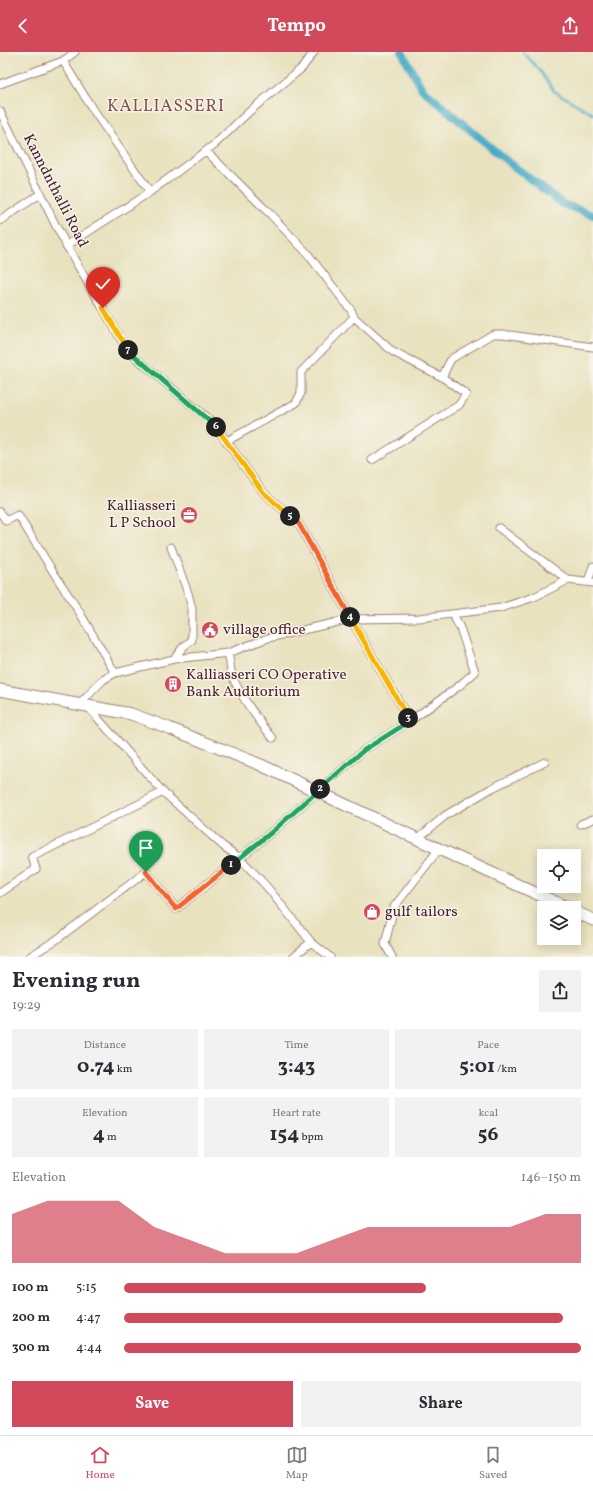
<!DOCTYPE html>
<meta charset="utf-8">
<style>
body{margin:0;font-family:Vollkorn,serif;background:#f2f2f3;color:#2b2b33;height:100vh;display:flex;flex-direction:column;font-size:15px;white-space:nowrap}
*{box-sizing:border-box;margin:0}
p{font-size:13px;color:#7c7c81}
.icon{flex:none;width:22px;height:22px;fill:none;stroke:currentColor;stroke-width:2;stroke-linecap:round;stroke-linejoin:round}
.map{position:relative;height:905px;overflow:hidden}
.side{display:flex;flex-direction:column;background:#fff;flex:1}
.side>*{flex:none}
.buttons{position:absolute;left:537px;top:797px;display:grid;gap:8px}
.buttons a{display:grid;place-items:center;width:44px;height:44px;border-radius:0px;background:#fff;box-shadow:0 2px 10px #0003;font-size:20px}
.pin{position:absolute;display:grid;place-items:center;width:34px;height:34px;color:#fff;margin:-41px -17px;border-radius:50% 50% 50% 0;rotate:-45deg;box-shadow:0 0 4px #0007}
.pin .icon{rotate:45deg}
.km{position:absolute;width:20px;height:20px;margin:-10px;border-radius:50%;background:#222;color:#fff;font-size:11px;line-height:20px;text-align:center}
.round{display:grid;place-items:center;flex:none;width:42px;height:42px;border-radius:0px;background:#f2f2f3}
.head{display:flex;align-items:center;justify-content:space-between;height:68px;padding:0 12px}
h1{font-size:22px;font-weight:700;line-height:30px}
.metrics{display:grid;grid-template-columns:repeat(3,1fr);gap:6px;height:68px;padding:4px 12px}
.metrics div{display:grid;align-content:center;border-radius:0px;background:#f2f2f3;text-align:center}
.metrics b{font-size:20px;font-weight:700}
.metrics small{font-size:11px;font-weight:400}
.metrics p{font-size:11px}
.chart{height:112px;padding:8px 12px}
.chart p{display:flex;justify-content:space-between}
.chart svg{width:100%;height:72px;margin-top:4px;fill:#d1495b;opacity:.7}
.cta{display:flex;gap:8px;margin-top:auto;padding:8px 12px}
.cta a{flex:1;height:46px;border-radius:0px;background:#d1495b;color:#fff;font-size:16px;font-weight:700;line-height:46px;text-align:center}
.cta a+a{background:#f2f2f3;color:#2b2b33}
ul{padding:0 12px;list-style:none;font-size:13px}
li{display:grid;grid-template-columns:64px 48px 1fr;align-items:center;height:30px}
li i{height:10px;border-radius:5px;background:#d1495b}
header{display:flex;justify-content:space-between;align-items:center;height:52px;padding:0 12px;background:#d1495b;color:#fff;font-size:18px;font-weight:700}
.tabs{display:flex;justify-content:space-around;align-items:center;height:56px;border-top:1px solid #e1e1e2;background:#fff;font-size:11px;color:#7c7c81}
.tabs a{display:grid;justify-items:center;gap:2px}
.tabs .on{color:#d1495b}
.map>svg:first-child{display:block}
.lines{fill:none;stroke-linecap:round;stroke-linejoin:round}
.stream{stroke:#47abc7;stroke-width:2.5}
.canal{stroke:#47abc7;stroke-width:8}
.minor-casing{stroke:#9a8075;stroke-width:9}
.trunk-casing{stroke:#9a8075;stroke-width:13}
.minor{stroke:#fff;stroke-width:7}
.trunk{stroke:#fff;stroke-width:11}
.split-1-casing{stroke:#fff;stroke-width:8}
.split-2-casing{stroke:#fff;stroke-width:8}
.split-3-casing{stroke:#fff;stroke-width:8}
.split-4-casing{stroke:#fff;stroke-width:8}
.split-5-casing{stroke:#fff;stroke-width:8}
.split-6-casing{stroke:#fff;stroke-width:8}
.split-7-casing{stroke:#fff;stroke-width:8}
.split-8-casing{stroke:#fff;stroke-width:8}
.split-1{stroke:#f0652b;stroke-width:5}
.split-2{stroke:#22a559;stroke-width:5}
.split-3{stroke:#22a559;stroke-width:5}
.split-4{stroke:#f5b400;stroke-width:5}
.split-5{stroke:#f0652b;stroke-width:5}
.split-6{stroke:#f5b400;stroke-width:5}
.split-7{stroke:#22a559;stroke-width:5}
.split-8{stroke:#f5b400;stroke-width:5}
.labels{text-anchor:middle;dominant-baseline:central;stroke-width:3;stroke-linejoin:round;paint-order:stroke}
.street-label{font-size:15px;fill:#4a1f2b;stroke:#f7f3e8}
.poi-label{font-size:15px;fill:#4a1f2b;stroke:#f7f3e8;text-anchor:start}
.quarter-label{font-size:17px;letter-spacing:1px;fill:#845048;stroke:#f7f3e8}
</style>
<header><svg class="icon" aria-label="back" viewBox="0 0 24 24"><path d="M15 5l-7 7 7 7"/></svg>Tempo<svg class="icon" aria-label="share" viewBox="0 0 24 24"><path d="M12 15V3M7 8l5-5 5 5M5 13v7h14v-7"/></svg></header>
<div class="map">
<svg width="593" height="905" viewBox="0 0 593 905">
<rect width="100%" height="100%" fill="#f7f3e8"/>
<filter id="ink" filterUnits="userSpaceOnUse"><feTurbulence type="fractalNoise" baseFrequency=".025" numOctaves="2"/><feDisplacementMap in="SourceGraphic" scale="8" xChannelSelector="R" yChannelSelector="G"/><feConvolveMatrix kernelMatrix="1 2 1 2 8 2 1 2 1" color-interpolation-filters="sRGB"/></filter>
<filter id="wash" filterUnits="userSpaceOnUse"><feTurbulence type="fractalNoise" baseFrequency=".012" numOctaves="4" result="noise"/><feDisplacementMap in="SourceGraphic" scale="16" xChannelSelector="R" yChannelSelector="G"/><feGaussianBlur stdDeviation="0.9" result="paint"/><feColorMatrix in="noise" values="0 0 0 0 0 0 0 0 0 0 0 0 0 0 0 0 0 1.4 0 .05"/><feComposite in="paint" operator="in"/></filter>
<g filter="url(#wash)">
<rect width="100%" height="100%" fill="#e9e2bf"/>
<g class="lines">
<path class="stream" d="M523,0L541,20L554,39L593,62"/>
<path class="canal" d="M402,0L422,37L507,109L563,152L593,163"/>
</g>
</g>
<g filter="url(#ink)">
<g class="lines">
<g class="minor-casing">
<path id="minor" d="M63,9L75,0
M0,32L63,9L93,58L150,140L215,92L251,58L302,16L314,0
M0,59L56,174L78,214L128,299L214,372L263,440L299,472L351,567L410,669L364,698L273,779L176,857L146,820L56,888L29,905
M206,99L271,163L307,201L351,258L354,265L393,300L442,325L466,342L459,353L372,408
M0,169L40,142
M66,194L150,140
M442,325L451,307L493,282H503L593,295
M227,389L296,351L301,341V320L354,265
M0,460L6,469L18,463L57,526L80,561L115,621
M499,476L568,528
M171,495L188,541L192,557V588L183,595L174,607
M588,530L593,514
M228,601C230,608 230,616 232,623C240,645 259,669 273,686
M80,652L103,628L115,621L174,607L228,601L268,586L351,567L419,566L501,556L534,545L568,528L593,531
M87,654L163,740L223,794L240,806L267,835L311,890L293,905
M410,669L459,634L475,620L460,576L453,563
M581,772L593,767
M417,787L446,763L492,736L545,710
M0,841L36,817L32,805L163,740
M311,890L330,905
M392,905L385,892L394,855L439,797"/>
</g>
<g class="trunk-casing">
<path id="trunk" d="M0,638L131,662L169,676L261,713L439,797L568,856
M574,859L593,868"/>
</g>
<use href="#minor" class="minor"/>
<use href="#trunk" class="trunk"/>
</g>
</g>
<g class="lines" filter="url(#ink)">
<g class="split-1-casing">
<path id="split-1" d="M146,820L176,857L231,813"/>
</g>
<g class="split-2-casing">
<path id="split-2" d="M231,813L273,779L320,737"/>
</g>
<g class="split-3-casing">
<path id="split-3" d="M320,737L364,698L410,669L408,666"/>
</g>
<g class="split-4-casing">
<path id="split-4" d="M350,565L408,666"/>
</g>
<g class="split-5-casing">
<path id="split-5" d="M290,464L299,472L350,565"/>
</g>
<g class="split-6-casing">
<path id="split-6" d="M216,375L263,440L290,464"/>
</g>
<g class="split-7-casing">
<path id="split-7" d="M128,298L216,375"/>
</g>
<g class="split-8-casing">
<path id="split-8" d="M103,256L128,298"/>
</g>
<use href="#split-1" class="split-1"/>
<use href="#split-2" class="split-2"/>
<use href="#split-3" class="split-3"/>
<use href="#split-4" class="split-4"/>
<use href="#split-5" class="split-5"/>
<use href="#split-6" class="split-6"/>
<use href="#split-7" class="split-7"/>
<use href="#split-8" class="split-8"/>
</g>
<defs>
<g id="office-disc" transform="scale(0.9)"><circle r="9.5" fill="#d1495b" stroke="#f7f3e8"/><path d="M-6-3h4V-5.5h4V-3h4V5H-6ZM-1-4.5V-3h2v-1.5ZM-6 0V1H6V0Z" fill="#fff"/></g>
<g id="civic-disc" transform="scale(0.9)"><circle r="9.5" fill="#d1495b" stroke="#f7f3e8"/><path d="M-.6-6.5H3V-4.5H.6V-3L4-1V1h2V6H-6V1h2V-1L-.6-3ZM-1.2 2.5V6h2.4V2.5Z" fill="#fff"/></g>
<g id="building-disc" transform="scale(0.9)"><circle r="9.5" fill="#d1495b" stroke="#f7f3e8"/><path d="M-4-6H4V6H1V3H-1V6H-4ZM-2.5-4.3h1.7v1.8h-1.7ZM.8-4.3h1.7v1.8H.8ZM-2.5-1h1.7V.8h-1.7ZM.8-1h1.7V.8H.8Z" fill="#fff"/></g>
<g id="shop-disc" transform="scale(0.9)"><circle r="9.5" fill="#d1495b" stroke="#f7f3e8"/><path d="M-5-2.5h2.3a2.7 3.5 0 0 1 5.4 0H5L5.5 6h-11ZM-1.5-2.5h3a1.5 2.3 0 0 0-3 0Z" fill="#fff"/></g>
</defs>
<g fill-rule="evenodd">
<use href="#office-disc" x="189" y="463"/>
<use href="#civic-disc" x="210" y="578"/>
<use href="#building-disc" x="173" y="632"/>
<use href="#shop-disc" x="372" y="860"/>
</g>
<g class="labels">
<g class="street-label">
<text transform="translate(55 139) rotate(63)">Kanndnthalli Road</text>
</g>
<g class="poi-label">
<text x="176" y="454" text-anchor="end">Kalliasseri<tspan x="176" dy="17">L P School</tspan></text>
<text x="223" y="578">village office</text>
<text x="186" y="623">Kalliasseri CO Operative<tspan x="186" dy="17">Bank Auditorium</tspan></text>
<text x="385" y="860">gulf tailors</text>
</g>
<g class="quarter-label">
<text x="166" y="54">KALLIASSERI</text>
</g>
</g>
</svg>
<div class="buttons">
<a><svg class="icon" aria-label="locate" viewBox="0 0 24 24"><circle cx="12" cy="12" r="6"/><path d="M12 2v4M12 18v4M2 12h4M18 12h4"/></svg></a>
<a><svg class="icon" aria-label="layers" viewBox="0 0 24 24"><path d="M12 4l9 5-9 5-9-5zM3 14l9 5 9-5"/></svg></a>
</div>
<div class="pin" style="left:146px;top:820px;background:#1e9e55"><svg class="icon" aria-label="arrive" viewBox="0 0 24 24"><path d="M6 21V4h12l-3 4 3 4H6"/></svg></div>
<div class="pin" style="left:103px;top:256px;background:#d93025"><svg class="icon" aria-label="check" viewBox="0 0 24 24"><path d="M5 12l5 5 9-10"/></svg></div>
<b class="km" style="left:231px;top:813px">1</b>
<b class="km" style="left:320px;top:737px">2</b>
<b class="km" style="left:408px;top:666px">3</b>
<b class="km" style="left:350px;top:565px">4</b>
<b class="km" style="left:290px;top:464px">5</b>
<b class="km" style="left:216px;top:375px">6</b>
<b class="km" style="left:128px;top:298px">7</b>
</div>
<section class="side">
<div class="head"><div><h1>Evening run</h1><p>19:29</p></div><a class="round"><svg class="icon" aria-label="share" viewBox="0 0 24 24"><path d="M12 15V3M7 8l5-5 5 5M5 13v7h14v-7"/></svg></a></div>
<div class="metrics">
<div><p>Distance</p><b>0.74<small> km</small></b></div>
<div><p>Time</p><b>3:43</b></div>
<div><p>Pace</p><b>5:01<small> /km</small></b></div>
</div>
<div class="metrics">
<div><p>Elevation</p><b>4<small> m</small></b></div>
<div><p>Heart rate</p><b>154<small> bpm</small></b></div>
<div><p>kcal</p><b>56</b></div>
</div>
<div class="chart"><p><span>Elevation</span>146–150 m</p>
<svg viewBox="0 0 160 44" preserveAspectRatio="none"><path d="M0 44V14L10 6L20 6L30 6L40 22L50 30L60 38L70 38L80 38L90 30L100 22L110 22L120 22L130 22L140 22L150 14L160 14V44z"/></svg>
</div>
<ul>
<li><b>100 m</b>5:15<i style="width:66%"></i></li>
<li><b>200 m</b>4:47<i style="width:96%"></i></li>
<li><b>300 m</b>4:44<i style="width:100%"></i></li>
</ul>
<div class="cta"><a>Save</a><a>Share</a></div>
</section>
<nav class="tabs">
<a class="on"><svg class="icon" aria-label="home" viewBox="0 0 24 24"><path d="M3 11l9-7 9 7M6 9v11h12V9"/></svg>Home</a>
<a><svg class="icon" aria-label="map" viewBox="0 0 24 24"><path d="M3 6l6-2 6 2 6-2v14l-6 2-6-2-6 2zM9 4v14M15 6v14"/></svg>Map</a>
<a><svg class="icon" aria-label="saved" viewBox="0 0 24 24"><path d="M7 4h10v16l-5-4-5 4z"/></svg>Saved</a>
</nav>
